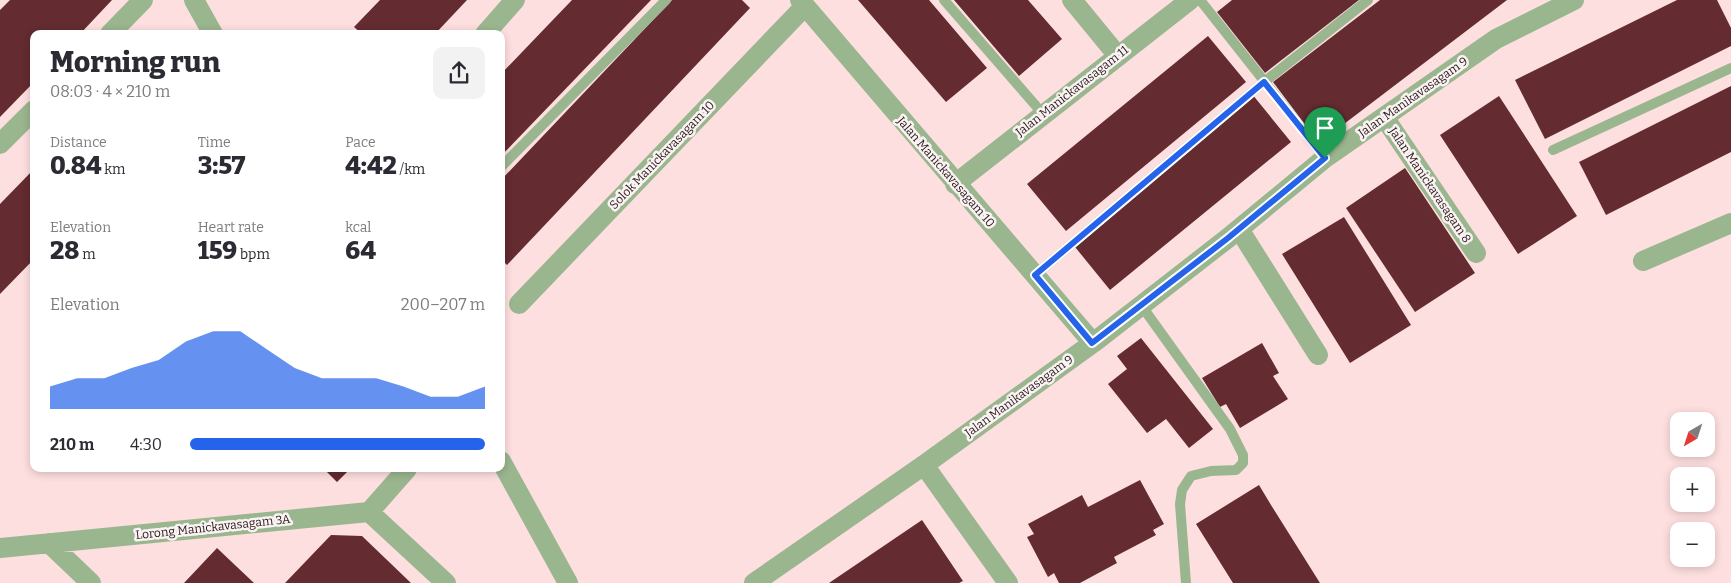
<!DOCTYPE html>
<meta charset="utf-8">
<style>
body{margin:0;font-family:Bitter,serif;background:#f2f2f3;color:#2b2b33;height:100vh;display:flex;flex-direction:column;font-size:19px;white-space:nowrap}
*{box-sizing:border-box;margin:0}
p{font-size:16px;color:#7c7c81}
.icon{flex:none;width:28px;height:28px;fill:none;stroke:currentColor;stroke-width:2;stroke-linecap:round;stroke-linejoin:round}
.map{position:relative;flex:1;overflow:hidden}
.panel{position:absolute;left:30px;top:30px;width:475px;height:442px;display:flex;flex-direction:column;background:#fff;border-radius:10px;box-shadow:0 2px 8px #0003}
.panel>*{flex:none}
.needle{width:32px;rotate:219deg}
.buttons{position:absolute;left:1670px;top:412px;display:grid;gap:10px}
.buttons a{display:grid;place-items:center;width:45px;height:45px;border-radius:10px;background:#fff;box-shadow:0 2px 8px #0003;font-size:25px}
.pin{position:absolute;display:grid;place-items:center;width:42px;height:42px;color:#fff;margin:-51px -21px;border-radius:50% 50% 50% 0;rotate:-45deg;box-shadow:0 0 5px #0007}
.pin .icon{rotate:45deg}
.round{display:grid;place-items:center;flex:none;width:52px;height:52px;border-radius:10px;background:#f2f2f3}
.headline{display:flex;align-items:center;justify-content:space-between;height:85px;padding:0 20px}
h1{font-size:28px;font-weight:800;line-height:38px}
.stats{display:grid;grid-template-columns:repeat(3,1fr);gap:8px;height:85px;padding:5px 20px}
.stats div{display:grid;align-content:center}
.stats b{font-size:25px;font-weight:800}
.stats small{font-size:14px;font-weight:400}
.stats p{font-size:14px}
.chart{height:140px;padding:10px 20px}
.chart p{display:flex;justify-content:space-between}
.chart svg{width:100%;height:90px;margin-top:5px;fill:#2563eb;opacity:.7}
ul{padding:0 20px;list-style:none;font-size:16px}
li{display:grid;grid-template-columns:80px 60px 1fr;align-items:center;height:38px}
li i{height:12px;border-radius:6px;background:#2563eb}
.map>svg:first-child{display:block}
.building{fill:#642b30}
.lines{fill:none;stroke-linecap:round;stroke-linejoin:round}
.lane{stroke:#9ab68f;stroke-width:10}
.street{stroke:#9ab68f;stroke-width:20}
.route-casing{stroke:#fff;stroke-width:10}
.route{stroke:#2563eb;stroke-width:6}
.labels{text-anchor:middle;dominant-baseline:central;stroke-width:5;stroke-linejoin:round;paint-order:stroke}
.street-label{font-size:12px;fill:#251818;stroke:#fbf3f3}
</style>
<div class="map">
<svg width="1731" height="583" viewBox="0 0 1731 583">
<rect width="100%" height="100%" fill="#fedfe0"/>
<path class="building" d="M10,0H112L80,34H34V82L0,117V10Z
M380,0H467L435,34H362L354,27Z
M572,0H651L501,156V74Z
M672,0H742L750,8L507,265L501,259V180Z
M858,0H929L987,68L946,102Z
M954,0H1028L1062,39L1019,76Z
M1232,0H1359L1265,73L1217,12Z
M1380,0H1507L1319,143L1273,82Z
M1677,0H1717L1731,28V46L1545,139L1515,80Z
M1208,36L1246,82L1066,231L1027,184Z
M1731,86V152L1606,215L1579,162Z
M1252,94L1291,142L1110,290L1071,242Z
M1499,96L1577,216L1518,254L1440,135Z
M1405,168L1475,273L1415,312L1346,208Z
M34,169V259L0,294V204Z
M1344,217L1411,325L1350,363L1282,254Z
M1141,338L1213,429L1189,448L1166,419L1147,433L1108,384L1127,369L1117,356Z
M1262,343L1279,373L1273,376L1288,399L1240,428L1226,404L1220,407L1202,378Z
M324,469H350L337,482Z
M1140,480L1164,524L1153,530L1156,535L1114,557L1117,563L1080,583H1059L1054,573L1048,577L1027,537L1034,534L1028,524L1082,495L1088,507Z
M1259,485L1271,505L1320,583H1233L1196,524Z
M922,520L963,581L959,583H829Z
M331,535L362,536L411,583H285Z
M217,548L236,566L254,583H184Z"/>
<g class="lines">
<path class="lane" d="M944,0L1043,114
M1200,0L1325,158
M1553,150L1731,68
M501,167L666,0
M1035,275L1264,82L1368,0
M1141,305L1230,429L1243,455V463L1236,470L1211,471L1191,476L1182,490L1180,504L1186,583"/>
<path class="street" d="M194,0L213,34
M800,0L1093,343
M1072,0L1118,56
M110,34L143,0
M485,34L515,0
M1384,117L1476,253
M0,144L34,110
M955,184L1190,0
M1239,229L1318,355
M1643,261L1731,223
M519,304L805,6
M501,461L568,583
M924,465L1008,583
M369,512L446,583
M49,543L91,583
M0,548L369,512L407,469
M754,583L924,465L1093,343L1228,238L1325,158L1384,117L1496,39L1574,0"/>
</g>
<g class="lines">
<g class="route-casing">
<path id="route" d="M1264,82L1325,158L1228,238L1092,343L1035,275Z"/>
</g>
<use href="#route" class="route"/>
</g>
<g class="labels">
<g class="street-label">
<text transform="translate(1072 91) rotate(-38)">Jalan Manickavasagam 11</text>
<text transform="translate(1413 97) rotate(-35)">Jalan Manikavasagam 9</text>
<text transform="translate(662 155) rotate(-46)">Solok Manickavasagam 10</text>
<text transform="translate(946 172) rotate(49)">Jalan Manickavasagam 10</text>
<text transform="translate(1430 185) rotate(56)">Jalan Manickavasagam 8</text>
<text transform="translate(1019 396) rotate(-36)">Jalan Manikavasagam 9</text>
<text transform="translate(213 527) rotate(-6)">Lorong Manickavasagam 3A</text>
</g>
</g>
</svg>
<div class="buttons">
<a><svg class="needle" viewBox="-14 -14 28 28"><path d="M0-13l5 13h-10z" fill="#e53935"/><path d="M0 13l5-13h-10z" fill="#7c7c81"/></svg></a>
<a>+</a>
<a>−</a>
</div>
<div class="pin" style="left:1325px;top:158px;background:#1e9e55"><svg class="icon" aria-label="arrive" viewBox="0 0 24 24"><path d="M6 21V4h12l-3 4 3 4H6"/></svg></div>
<section class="panel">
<div class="headline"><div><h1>Morning run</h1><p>08:03 · 4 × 210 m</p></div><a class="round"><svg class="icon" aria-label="share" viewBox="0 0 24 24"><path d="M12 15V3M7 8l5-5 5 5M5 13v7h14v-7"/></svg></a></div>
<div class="stats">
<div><p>Distance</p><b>0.84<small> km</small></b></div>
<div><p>Time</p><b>3:57</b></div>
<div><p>Pace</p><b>4:42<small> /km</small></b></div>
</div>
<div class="stats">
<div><p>Elevation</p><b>28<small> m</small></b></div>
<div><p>Heart rate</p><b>159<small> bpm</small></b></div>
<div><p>kcal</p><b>64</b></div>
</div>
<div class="chart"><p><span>Elevation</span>200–207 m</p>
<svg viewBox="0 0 160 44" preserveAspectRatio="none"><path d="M0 44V33L10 29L20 29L30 24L40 20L50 11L60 6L70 6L80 15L90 24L100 29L110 29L120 29L130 33L140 38L150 38L160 33V44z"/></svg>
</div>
<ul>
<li><b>210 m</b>4:30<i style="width:100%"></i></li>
</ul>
</section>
</div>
